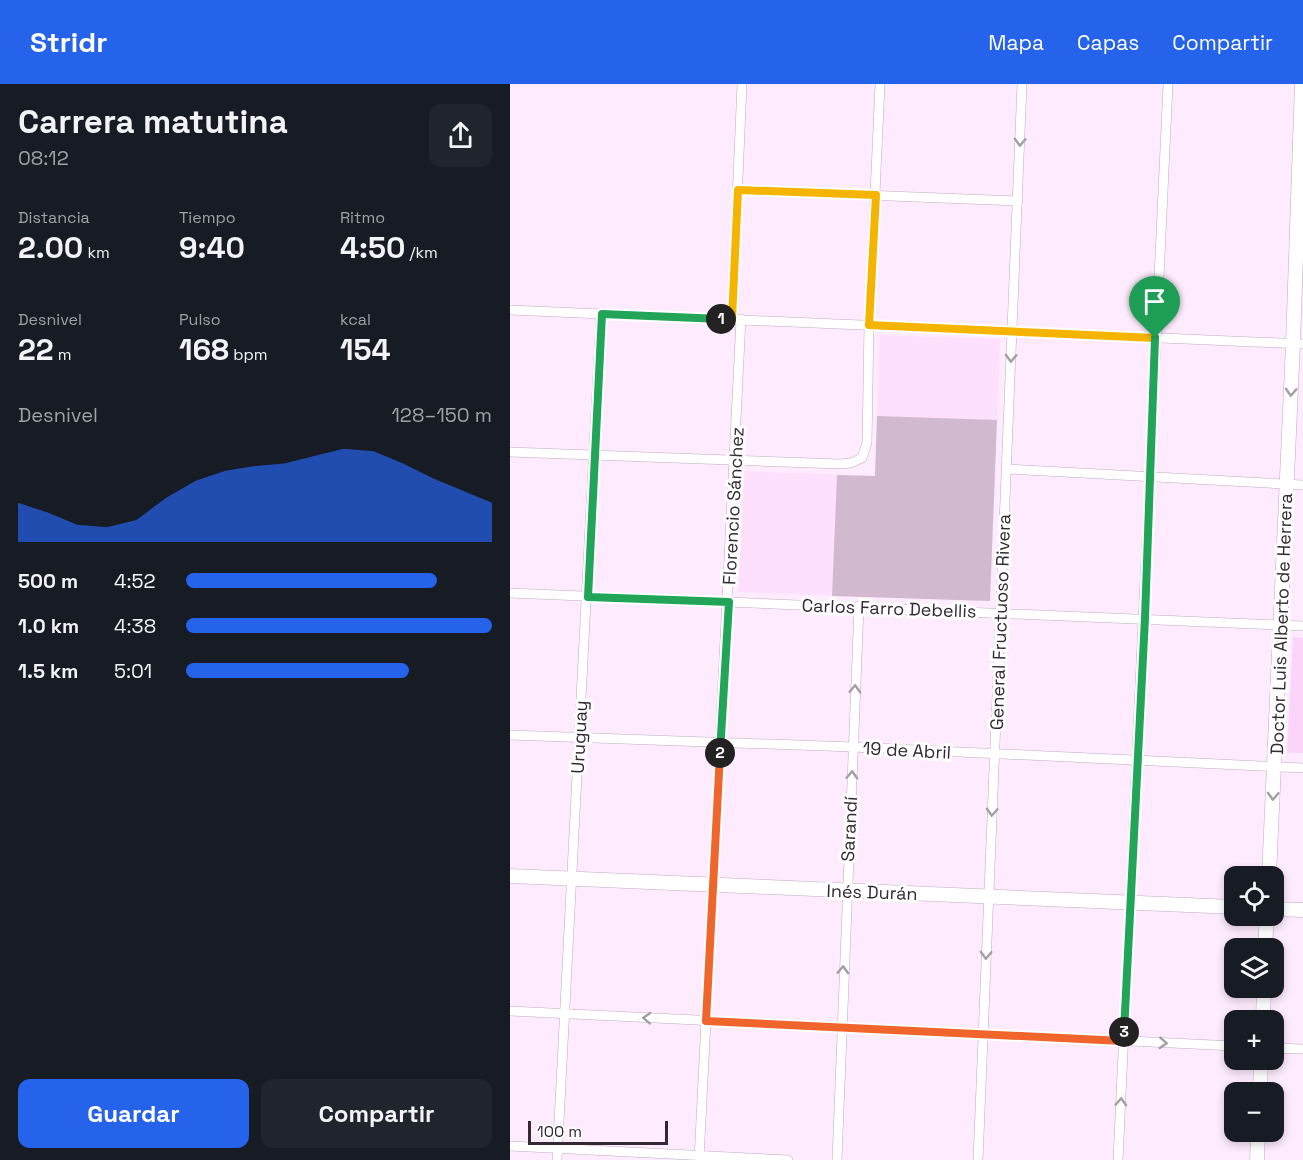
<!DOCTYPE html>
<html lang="es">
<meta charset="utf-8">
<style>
body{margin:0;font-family:"Space Grotesk",sans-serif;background:#20242c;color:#f1f3f6;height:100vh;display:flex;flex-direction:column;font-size:22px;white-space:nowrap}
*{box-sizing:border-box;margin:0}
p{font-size:20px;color:#9ea1a6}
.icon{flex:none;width:33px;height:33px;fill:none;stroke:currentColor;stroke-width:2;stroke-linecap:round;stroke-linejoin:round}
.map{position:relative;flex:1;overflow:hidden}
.drawer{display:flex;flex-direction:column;background:#171b24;width:510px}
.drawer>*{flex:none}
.buttons{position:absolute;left:714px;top:782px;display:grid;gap:12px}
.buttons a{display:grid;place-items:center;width:60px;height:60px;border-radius:12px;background:#171b24;box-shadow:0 3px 9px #0003;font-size:30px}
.scale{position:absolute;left:18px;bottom:15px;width:140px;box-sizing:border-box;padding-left:6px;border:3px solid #322932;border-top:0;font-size:16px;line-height:21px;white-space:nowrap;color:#322932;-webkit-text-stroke:4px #fff;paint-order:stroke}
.pin{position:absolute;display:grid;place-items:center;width:51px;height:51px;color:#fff;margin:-62px -26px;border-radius:50% 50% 50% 0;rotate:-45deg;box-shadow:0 0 6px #0007}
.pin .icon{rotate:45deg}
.km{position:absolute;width:30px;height:30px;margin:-15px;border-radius:50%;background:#222;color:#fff;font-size:16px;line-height:30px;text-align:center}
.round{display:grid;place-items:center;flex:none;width:63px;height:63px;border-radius:12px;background:#20242c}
.head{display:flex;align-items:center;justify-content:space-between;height:102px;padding:0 18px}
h1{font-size:33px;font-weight:700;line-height:45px}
.figures{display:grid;grid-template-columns:repeat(3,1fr);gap:9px;height:102px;padding:6px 18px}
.figures div{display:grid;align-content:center}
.figures b{font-size:30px;font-weight:700}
.figures small{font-size:16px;font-weight:400}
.figures p{font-size:16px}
.chart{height:168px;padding:12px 18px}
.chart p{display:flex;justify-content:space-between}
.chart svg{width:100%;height:108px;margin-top:6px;fill:#2563eb;opacity:.7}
.button{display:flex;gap:12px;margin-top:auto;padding:12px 18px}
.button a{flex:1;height:69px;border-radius:12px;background:#2563eb;color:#fff;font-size:24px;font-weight:700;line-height:69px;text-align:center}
.button a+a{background:#20242c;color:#f1f3f6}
ul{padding:0 18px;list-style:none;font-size:20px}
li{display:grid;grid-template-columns:96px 72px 1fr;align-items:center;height:45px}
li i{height:15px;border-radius:8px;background:#2563eb}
header{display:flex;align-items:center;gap:36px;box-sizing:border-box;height:84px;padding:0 30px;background:#2563eb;color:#fff}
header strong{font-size:28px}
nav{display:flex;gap:33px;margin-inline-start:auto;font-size:21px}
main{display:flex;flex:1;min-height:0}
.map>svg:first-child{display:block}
.built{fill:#fee0fc}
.green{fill:#fbd5f9}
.building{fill:#d1bad0}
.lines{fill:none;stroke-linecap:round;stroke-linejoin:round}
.street-casing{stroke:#c1aac0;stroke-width:10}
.secondary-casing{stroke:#c1aac0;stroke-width:15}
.street{stroke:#fff;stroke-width:9}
.secondary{stroke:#fff;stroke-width:14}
.oneway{stroke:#a39fa3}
.split-1-casing{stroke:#fff;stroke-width:12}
.split-2-casing{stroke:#fff;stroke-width:12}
.split-3-casing{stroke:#fff;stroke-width:12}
.split-4-casing{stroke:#fff;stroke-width:12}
.split-1{stroke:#f5b400;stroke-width:8}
.split-2{stroke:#22a559;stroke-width:8}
.split-3{stroke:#f0652b;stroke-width:8}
.split-4{stroke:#22a559;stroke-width:8}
.labels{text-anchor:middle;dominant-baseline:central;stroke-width:6;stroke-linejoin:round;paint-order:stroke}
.street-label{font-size:18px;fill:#322932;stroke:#fff}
</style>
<header>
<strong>Stridr</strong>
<nav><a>Mapa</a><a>Capas</a><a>Compartir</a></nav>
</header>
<main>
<section class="drawer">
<div class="head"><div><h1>Carrera matutina</h1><p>08:12</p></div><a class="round"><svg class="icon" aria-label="share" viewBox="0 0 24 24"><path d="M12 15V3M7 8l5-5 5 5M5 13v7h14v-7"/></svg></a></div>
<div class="figures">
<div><p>Distancia</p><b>2.00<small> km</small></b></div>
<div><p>Tiempo</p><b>9:40</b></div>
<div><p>Ritmo</p><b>4:50<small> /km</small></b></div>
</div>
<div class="figures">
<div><p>Desnivel</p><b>22<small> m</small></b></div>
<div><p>Pulso</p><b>168<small> bpm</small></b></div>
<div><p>kcal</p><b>154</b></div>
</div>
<div class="chart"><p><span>Desnivel</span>128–150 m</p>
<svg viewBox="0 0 160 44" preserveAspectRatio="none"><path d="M0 44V28L10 32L20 37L30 38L40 35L50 26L60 19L70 15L80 13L90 12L100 9L110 6L120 7L130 12L140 18L150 23L160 28V44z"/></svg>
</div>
<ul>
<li><b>500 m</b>4:52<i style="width:82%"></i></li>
<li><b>1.0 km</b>4:38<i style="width:100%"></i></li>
<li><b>1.5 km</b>5:01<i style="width:73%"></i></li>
</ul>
<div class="button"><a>Guardar</a><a>Compartir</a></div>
</section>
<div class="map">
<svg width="793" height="1076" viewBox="0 0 793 1076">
<rect width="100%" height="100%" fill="#feebfd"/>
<path class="built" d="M370,251L490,255L480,517L228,508L233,387L365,392Z"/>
<path class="green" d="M783,553L793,554V669H777Z"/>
<path class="building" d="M367,332L487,336L480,517L322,512L327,391L365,392Z"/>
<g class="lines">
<g class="street-casing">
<path id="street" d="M228,106L508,117
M0,226L793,260
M222,235L232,0
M0,368L330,380L341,379L352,374L357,359L359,241L370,0
M497,385L793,401
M0,509L793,542
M0,651L343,663L793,684
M0,927L724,962
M764,964L793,965
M0,1062L278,1076
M47,1076L91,230
M189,1076L231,235
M327,1076L349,522
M468,1076L512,0
M608,1076L658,0"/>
</g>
<g class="secondary-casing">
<path id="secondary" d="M0,792L724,823
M759,792L783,260L792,0
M764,825L793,826
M755,864L757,831
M753,936L754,903
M750,1008L751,975
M747,1076L748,1047"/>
</g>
<use href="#street" class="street"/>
<use href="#secondary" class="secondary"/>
</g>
<defs><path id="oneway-chevron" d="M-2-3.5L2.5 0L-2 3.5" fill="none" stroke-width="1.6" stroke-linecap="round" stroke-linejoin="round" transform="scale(1.5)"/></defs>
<g class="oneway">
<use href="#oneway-chevron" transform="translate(510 58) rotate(92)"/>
<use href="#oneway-chevron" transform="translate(501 274) rotate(92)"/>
<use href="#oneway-chevron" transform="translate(781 308) rotate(93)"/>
<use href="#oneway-chevron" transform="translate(345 605) rotate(-88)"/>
<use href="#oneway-chevron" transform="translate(342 691) rotate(-87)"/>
<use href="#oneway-chevron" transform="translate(763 712) rotate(93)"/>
<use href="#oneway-chevron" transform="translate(482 728) rotate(93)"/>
<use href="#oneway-chevron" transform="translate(476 871) rotate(92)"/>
<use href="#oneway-chevron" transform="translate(333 886) rotate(-88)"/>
<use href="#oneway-chevron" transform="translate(137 934) rotate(-177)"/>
<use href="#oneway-chevron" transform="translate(653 959) rotate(3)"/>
<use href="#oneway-chevron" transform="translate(611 1018) rotate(-87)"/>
</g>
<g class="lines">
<g class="split-1-casing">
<path id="split-1" d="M211,235H222L228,106L366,111L359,241L645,254"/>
</g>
<g class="split-2-casing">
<path id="split-2" d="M210,669L219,518L78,513L92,230L211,235"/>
</g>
<g class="split-3-casing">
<path id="split-3" d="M210,669L196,937L613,957L614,948"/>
</g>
<g class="split-4-casing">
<path id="split-4" d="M614,948L635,534L645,254"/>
</g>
<use href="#split-1" class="split-1"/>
<use href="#split-2" class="split-2"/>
<use href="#split-3" class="split-3"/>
<use href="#split-4" class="split-4"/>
</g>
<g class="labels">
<g class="street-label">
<text transform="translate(223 422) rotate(-87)">Florencio Sánchez</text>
<text transform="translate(379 524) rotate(2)">Carlos Farro Debellis</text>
<text transform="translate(490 538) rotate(-88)">General Fructuoso Rivera</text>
<text transform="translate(771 540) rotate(-88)">Doctor Luis Alberto de Herrera</text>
<text transform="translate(69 653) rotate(-87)">Uruguay</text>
<text transform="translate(397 666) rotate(3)">19 de Abril</text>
<text transform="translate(339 745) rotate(-87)">Sarandí</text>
<text transform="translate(362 808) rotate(2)">Inés Durán</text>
</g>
</g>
</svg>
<div class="buttons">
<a><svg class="icon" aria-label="locate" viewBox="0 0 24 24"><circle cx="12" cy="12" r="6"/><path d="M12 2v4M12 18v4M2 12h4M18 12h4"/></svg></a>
<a><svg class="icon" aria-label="layers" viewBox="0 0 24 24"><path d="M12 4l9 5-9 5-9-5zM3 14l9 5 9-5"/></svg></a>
<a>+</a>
<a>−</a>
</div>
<div class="scale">100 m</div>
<div class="pin" style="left:645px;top:254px;background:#1e9e55"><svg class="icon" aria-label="arrive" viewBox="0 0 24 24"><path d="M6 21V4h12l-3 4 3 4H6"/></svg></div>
<b class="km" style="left:211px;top:235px">1</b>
<b class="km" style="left:210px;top:669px">2</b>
<b class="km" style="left:614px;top:948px">3</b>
</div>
</main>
